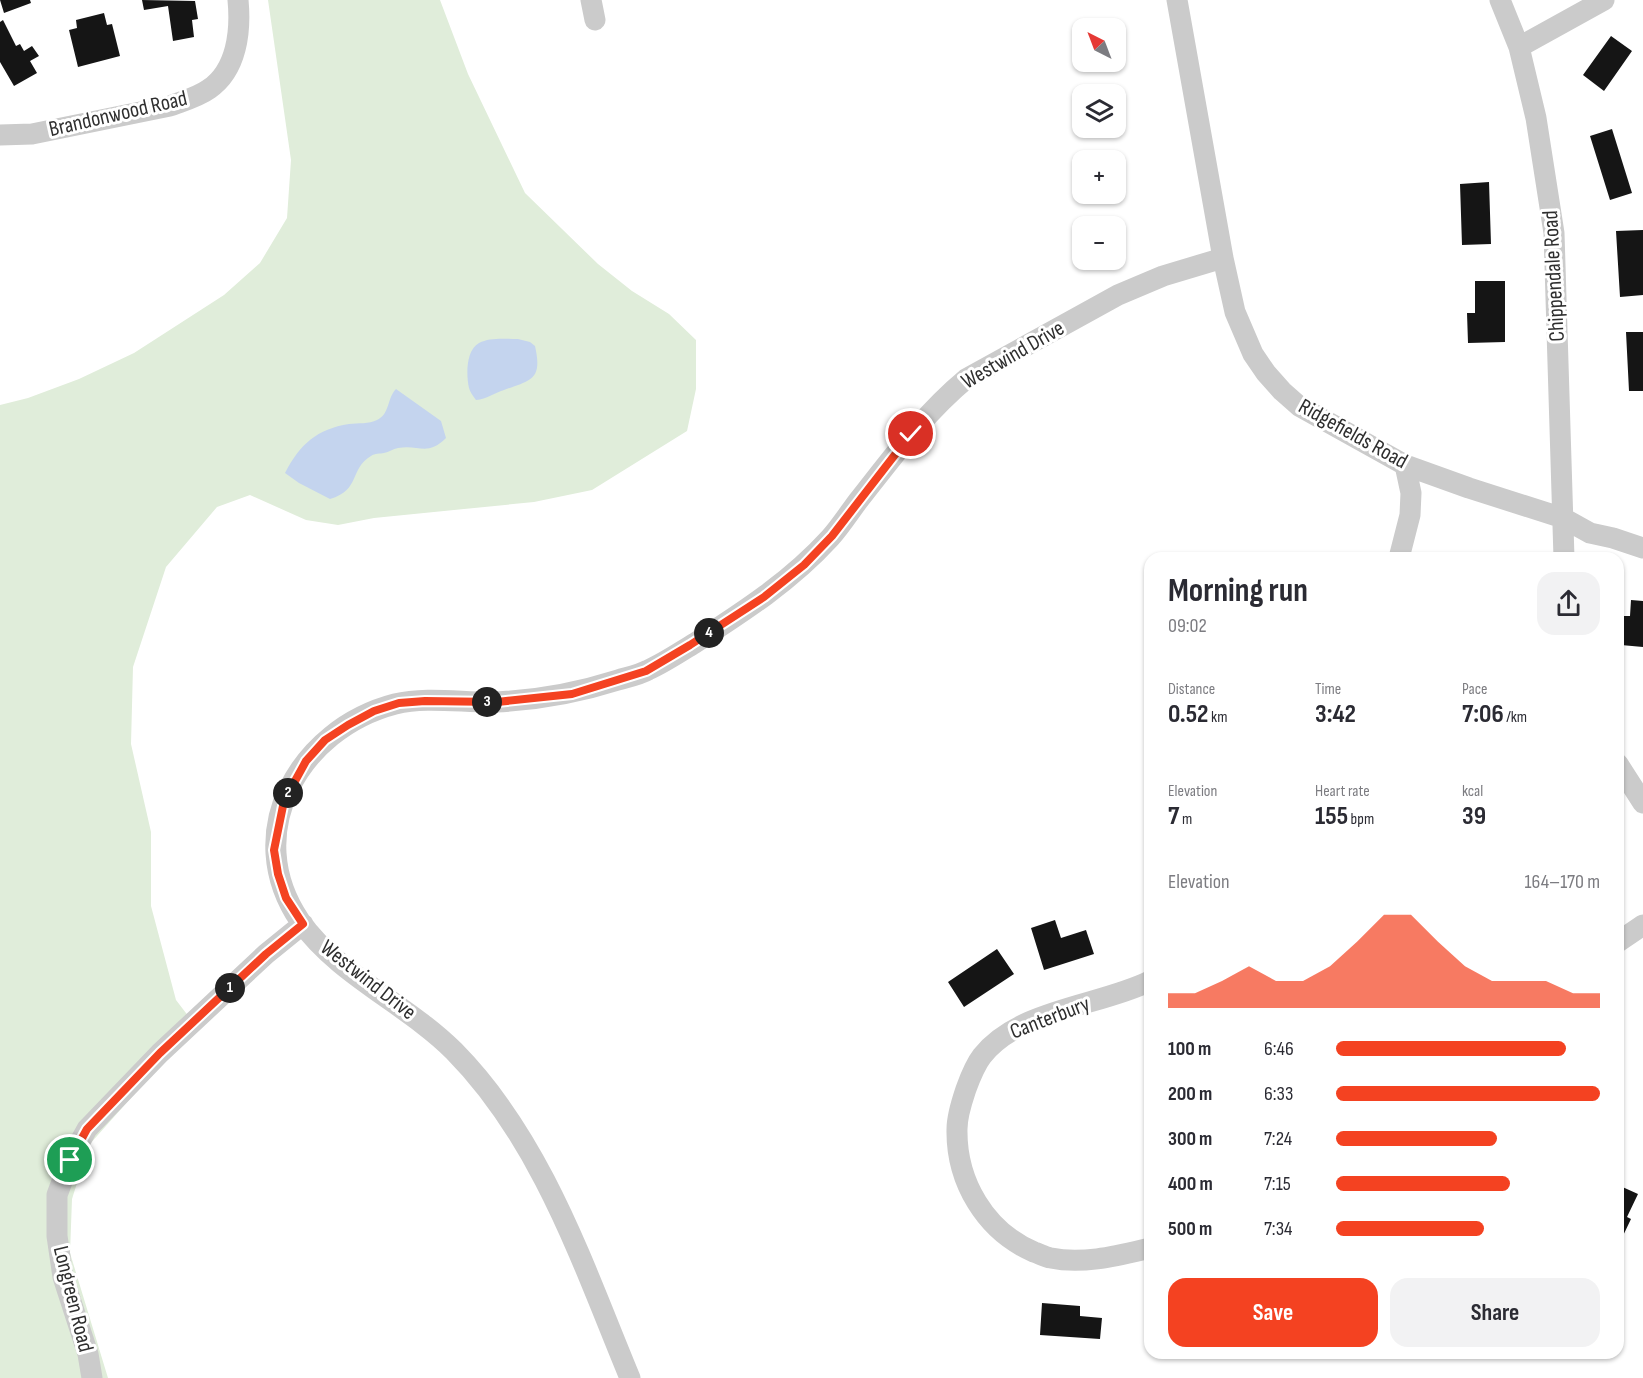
<!DOCTYPE html>
<meta charset="utf-8">
<style>
body{margin:0;font-family:"Sofia Sans Condensed",sans-serif;background:#f2f2f3;color:#2b2b33;height:100vh;display:flex;flex-direction:column;font-size:22px;white-space:nowrap}
*{box-sizing:border-box;margin:0}
p{font-size:20px;color:#7c7c81}
.icon{flex:none;width:33px;height:33px;fill:none;stroke:currentColor;stroke-width:2;stroke-linecap:round;stroke-linejoin:round}
.map{position:relative;flex:1;overflow:hidden}
.drawer{position:absolute;left:1144px;top:552px;width:480px;height:807px;display:flex;flex-direction:column;background:#fff;border-radius:18px;box-shadow:0 2px 4px #0004}
.drawer>*{flex:none}
.needle{width:39px;rotate:318deg}
.fabs{position:absolute;left:1072px;top:18px;display:grid;gap:12px}
.fabs a{display:grid;place-items:center;width:54px;height:54px;border-radius:12px;background:#fff;box-shadow:0 2px 4px #0004;font-size:30px}
.pin{position:absolute;display:grid;place-items:center;width:51px;height:51px;color:#fff;margin:-26px;border:3px solid #fff;border-radius:50%;box-shadow:0 2px 6px #0007}
.km{position:absolute;width:30px;height:30px;margin:-15px;border-radius:50%;background:#222;color:#fff;font-size:16px;line-height:30px;text-align:center}
.round{display:grid;place-items:center;flex:none;width:63px;height:63px;border-radius:18px;background:#f2f2f3}
.head{display:flex;align-items:center;justify-content:space-between;height:102px;padding:0 24px}
h1{font-size:33px;font-weight:700;line-height:45px}
.figures{display:grid;grid-template-columns:repeat(3,1fr);gap:9px;height:102px;padding:6px 24px}
.figures div{display:grid;align-content:center}
.figures b{font-size:26px;font-weight:700}
.figures small{font-size:16px;font-weight:400}
.figures p{font-size:16px}
.chart{height:168px;padding:12px 24px}
.chart p{display:flex;justify-content:space-between}
.chart svg{width:100%;height:108px;margin-top:6px;fill:#f44221;opacity:.7}
.cta{display:flex;gap:12px;margin-top:auto;padding:12px 24px}
.cta a{flex:1;height:69px;border-radius:18px;background:#f44221;color:#fff;font-size:24px;font-weight:700;line-height:69px;text-align:center}
.cta a+a{background:#f2f2f3;color:#2b2b33}
ul{padding:0 24px;list-style:none;font-size:20px}
li{display:grid;grid-template-columns:96px 72px 1fr;align-items:center;height:45px}
li i{height:15px;border-radius:8px;background:#f44221}
.map>svg:first-child{display:block}
.green{fill:#e0edda}
.water{fill:#c4d4ee}
.building{fill:#151515}
.lines{fill:none;stroke-linecap:round;stroke-linejoin:round}
.minor{stroke:#cbcbcb;stroke-width:21}
.route-casing{stroke:#fff;stroke-width:12}
.route{stroke:#f44221;stroke-width:8}
.labels{text-anchor:middle;dominant-baseline:central;stroke-width:6;stroke-linejoin:round;paint-order:stroke}
.street-label{font-size:22px;fill:#2e2e2e;stroke:#fff}
</style>
<div class="map">
<svg width="1643" height="1378" viewBox="0 0 1643 1378">
<rect width="100%" height="100%" fill="#fff"/>
<path class="green" d="M268,0H440L468,74L525,193L598,264L632,291L669,314L696,340V389L687,431L592,490L534,502L374,518L338,525L306,520L250,495L217,507L166,567L133,667L131,744L151,832V906L176,1000L199,1030L154,1072L89,1145L72,1199L70,1253L108,1378H0V405L28,398L79,379L134,353L224,295L260,263L287,218L291,160Z"/>
<path class="water" d="M518,339L530,342L535,346C543,381 530,380 504,390C494,393 487,399 476,400C473,396 470,392 469,388C466,375 466,350 479,343C490,337 506,339 518,339Z
M396,389L441,421L446,438C427,457 419,444 398,448C393,449 389,452 384,453C380,454 375,453 371,456C349,469 361,490 330,499L299,483L285,473C300,444 317,429 349,424C358,423 369,424 377,420C390,414 387,398 396,389Z"/>
<path class="building" d="M0,0H30L31,3L4,13Z
M142,0L195,1L198,19L192,20L194,37L173,41L168,6L144,10Z
M104,13L107,25L112,24L120,56L78,67L69,30L77,28L76,20Z
M3,20L16,46L20,44L24,51L32,46L39,56L30,61L37,73L14,86L0,62V22Z
M1611,36L1632,51L1604,91L1583,75Z
M1612,129L1632,193L1610,200L1590,136Z
M1489,182L1491,244L1462,245L1460,184Z
M1643,230V295L1620,297L1616,231Z
M1475,281H1505V342L1468,343L1467,313H1475Z
M1626,332H1643V391H1629Z
M1631,600L1643,601V647L1621,645L1623,616H1630Z
M1055,920L1061,938L1086,930L1094,954L1044,970L1031,928Z
M997,949L1014,974L964,1007L948,982Z
M1618,1185L1638,1194L1627,1217L1631,1219L1620,1242L1618,1241Z
M1042,1303L1080,1306V1316L1102,1318L1100,1339L1040,1335Z"/>
<g class="lines">
<path class="minor" d="M591,0L595,20
M1177,0L1223,258L1235,312L1253,354L1266,373L1282,391L1299,406L1405,465L1469,488L1563,518L1590,533L1613,538L1643,548
M1500,0L1519,47L1536,118L1554,233L1564,558
M1519,47L1604,0
M0,135L32,134L170,106C183,101 198,97 209,89C237,70 241,31 238,0
M1399,558L1410,515L1411,493L1405,465
M1618,764L1643,803
M1618,942L1643,925
M1150,981C1100,1006 1019,1009 982,1056C975,1065 970,1078 966,1089C962,1101 957,1115 957,1129C956,1181 985,1231 1034,1252C1040,1254 1045,1257 1051,1258C1083,1265 1120,1255 1150,1248
M92,1378L88,1354L63,1277L57,1236V1195L70,1160L87,1129L160,1053L266,954L303,924
M630,1378C583,1265 542,1140 454,1051C407,1004 338,975 300,921C240,833 299,729 395,704C427,696 464,703 496,702C540,700 577,693 618,680C628,677 639,675 648,670C664,663 680,652 695,643C743,612 791,581 830,538C840,527 849,513 858,501C892,458 924,414 966,379L1118,295L1163,276L1223,258"/>
</g>
<g class="lines">
<g class="route-casing">
<path id="route" d="M70,1160L87,1129L160,1053L266,954L303,924L286,898L278,874L274,850L284,801L306,761L325,740L348,725L374,711L399,703L425,701L497,702L572,694L646,671L690,645L764,597L804,565L832,536L911,434"/>
</g>
<use href="#route" class="route"/>
</g>
<g class="labels">
<g class="street-label">
<text transform="translate(118 114) rotate(-13)">Brandonwood Road</text>
<text transform="translate(1554 276) rotate(-93)">Chippendale Road</text>
<text transform="translate(1013 355) rotate(-30)">Westwind Drive</text>
<text transform="translate(1353 434) rotate(29)">Ridgefields Road</text>
<text transform="translate(368 980) rotate(38)">Westwind Drive</text>
<text transform="translate(1050 1018) rotate(-21)">Canterbury</text>
<text transform="translate(73 1299) rotate(76)">Longreen Road</text>
</g>
</g>
</svg>
<div class="fabs">
<a><svg class="needle" viewBox="-14 -14 28 28"><path d="M0-13l5 13h-10z" fill="#e53935"/><path d="M0 13l5-13h-10z" fill="#7c7c81"/></svg></a>
<a><svg class="icon" aria-label="layers" viewBox="0 0 24 24"><path d="M12 4l9 5-9 5-9-5zM3 14l9 5 9-5"/></svg></a>
<a>+</a>
<a>−</a>
</div>
<div class="pin" style="left:70px;top:1160px;background:#1e9e55"><svg class="icon" aria-label="arrive" viewBox="0 0 24 24"><path d="M6 21V4h12l-3 4 3 4H6"/></svg></div>
<div class="pin" style="left:911px;top:434px;background:#d93025"><svg class="icon" aria-label="check" viewBox="0 0 24 24"><path d="M5 12l5 5 9-10"/></svg></div>
<b class="km" style="left:230px;top:988px">1</b>
<b class="km" style="left:288px;top:793px">2</b>
<b class="km" style="left:487px;top:702px">3</b>
<b class="km" style="left:709px;top:633px">4</b>
<section class="drawer">
<div class="head"><div><h1>Morning run</h1><p>09:02</p></div><a class="round"><svg class="icon" aria-label="share" viewBox="0 0 24 24"><path d="M12 15V3M7 8l5-5 5 5M5 13v7h14v-7"/></svg></a></div>
<div class="figures">
<div><p>Distance</p><b>0.52<small> km</small></b></div>
<div><p>Time</p><b>3:42</b></div>
<div><p>Pace</p><b>7:06<small> /km</small></b></div>
</div>
<div class="figures">
<div><p>Elevation</p><b>7<small> m</small></b></div>
<div><p>Heart rate</p><b>155<small> bpm</small></b></div>
<div><p>kcal</p><b>39</b></div>
</div>
<div class="chart"><p><span>Elevation</span>164–170 m</p>
<svg viewBox="0 0 160 44" preserveAspectRatio="none"><path d="M0 44V38L10 38L20 33L30 27L40 33L50 33L60 27L70 17L80 6L90 6L100 17L110 27L120 33L130 33L140 33L150 38L160 38V44z"/></svg>
</div>
<ul>
<li><b>100 m</b>6:46<i style="width:87%"></i></li>
<li><b>200 m</b>6:33<i style="width:100%"></i></li>
<li><b>300 m</b>7:24<i style="width:61%"></i></li>
<li><b>400 m</b>7:15<i style="width:66%"></i></li>
<li><b>500 m</b>7:34<i style="width:56%"></i></li>
</ul>
<div class="cta"><a>Save</a><a>Share</a></div>
</section>
</div>
